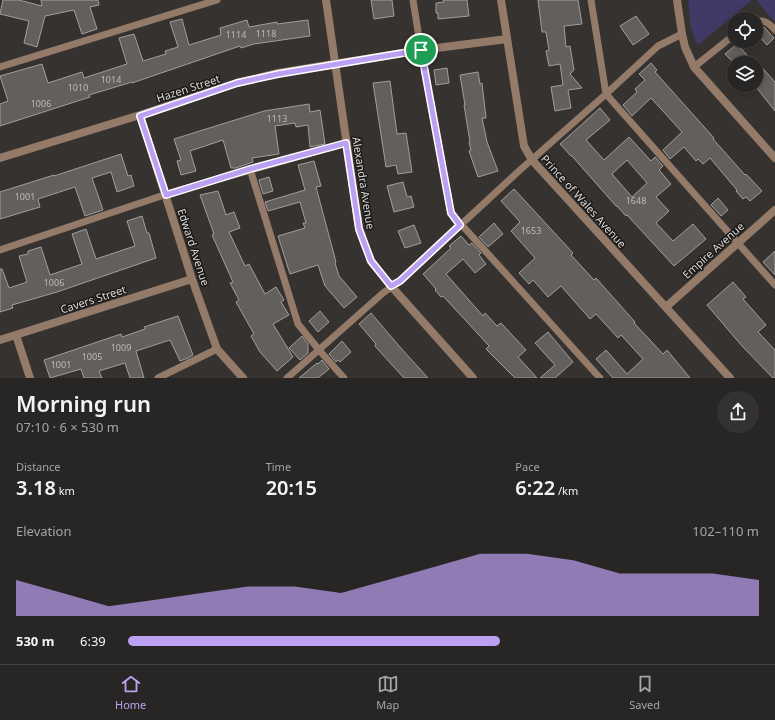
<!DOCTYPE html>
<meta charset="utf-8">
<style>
body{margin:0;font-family:"Noto Sans",sans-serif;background:#343231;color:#f1f3f6;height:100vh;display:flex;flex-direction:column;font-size:15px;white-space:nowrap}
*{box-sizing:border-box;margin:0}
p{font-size:13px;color:#a5a5a6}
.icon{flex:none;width:22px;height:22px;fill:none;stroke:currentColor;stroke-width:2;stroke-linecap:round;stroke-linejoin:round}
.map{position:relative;height:378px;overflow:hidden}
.sheet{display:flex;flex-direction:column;background:#282624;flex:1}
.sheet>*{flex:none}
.fabs{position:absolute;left:727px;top:12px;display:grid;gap:8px}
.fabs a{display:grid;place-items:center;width:36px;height:36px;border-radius:50%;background:#282624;box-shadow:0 2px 10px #0003,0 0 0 1px #444341;font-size:20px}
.pin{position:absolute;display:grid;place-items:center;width:34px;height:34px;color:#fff;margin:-17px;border:2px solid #fff;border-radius:50%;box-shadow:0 1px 4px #0007}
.round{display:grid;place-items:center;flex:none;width:42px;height:42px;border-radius:21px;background:#343231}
.summary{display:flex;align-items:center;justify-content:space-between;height:68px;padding:0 16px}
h1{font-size:22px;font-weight:600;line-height:30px}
.stats{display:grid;grid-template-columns:repeat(3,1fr);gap:6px;height:68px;padding:4px 16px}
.stats div{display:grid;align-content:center}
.stats b{font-size:20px;font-weight:600}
.stats small{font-size:11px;font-weight:400}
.stats p{font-size:11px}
.chart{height:112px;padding:8px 16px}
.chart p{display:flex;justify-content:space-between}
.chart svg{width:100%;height:72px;margin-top:4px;fill:#bca0f2;opacity:.7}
ul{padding:0 16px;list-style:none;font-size:13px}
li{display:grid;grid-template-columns:64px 48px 1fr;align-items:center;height:30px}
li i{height:10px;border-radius:5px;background:#bca0f2}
.dock{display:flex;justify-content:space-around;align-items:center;height:56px;border-top:1px solid #444341;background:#282624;font-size:11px;color:#a5a5a6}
.dock a{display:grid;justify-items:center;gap:2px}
.dock .active{color:#bca0f2}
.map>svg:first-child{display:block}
.green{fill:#413966}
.building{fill:#635f5c;stroke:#a29e9b;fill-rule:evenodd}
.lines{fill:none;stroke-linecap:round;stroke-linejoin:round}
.lane{stroke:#947a68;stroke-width:7}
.street{stroke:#947a68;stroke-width:8}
.route-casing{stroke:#fff;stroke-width:8}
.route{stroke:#bca0f2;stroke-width:5}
.labels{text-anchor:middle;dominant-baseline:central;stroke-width:3;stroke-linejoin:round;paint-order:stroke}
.number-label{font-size:9px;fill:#bcbab8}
.street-label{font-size:11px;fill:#dad8d6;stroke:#1c1a19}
</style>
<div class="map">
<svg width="775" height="378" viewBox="0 0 775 378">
<rect width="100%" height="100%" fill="#363230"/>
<path class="green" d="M688,0H752L698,45L691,29Z
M756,0H775V22Z"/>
<path class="building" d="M3,0H19L42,6L41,0H98L99,5L90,7L97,29L82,34L74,10L45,16L37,47L24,43L29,21L0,14Z
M371,0H392L394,16L374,19Z
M443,0H467L469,16L438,19V13H436V3L444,2Z
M538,0H578L582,24L564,26L566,47L570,46L574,70L570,74L582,88L568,90L571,108L555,111L551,87L563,85L560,64L549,66L546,51L549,50L546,32H542Z
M636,16L649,34L633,45L620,26Z
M182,19L189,45L221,35L220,28L247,20L249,27L277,22V24L308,20L310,36L254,44L241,48L240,46L132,83V82L89,95L90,97L0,126V104L8,101L0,76L42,64L48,83L82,72L84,78L127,64L119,38L134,34L143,61L166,54L165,51L178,47L170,22Z
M764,27L774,38L767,45L757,34Z
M737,44L754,63H734L725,54Z
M756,61L775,82V111L756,87Z
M651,63L657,70L655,72L714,138L713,139L745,175L746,174L762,191L750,201L746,197L743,199L736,191L737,190L710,158L703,164L698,159L696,161L684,147L670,159L663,150L682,132L651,98L632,116L623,105L637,92L635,89L645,80L639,74Z
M447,68L449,83L436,85L434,70Z
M478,72L480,84L482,83L486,118H482L487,142L498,171L478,177L469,151L471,150L469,142H470L464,105H465L460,75Z
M390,81L397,134L406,133L412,172L398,174L396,165L386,167L373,83Z
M309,104L310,112L320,110L325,144L310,147L308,125L296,127L295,123L275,126L279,154L252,158L253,162L236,168H231L223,140L190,151L196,171L181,175L177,161L181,160L174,139L264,111Z
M600,108L610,120L586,140L604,160L629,137L651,161L655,157L663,166L659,170L671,184L656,197L669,211L656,223L673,241L693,224L706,239L674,266L627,215L626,216L617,206H616L572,156H571L560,144ZM627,160L647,183L632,197L612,174Z
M121,154L128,176L131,175L134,186L117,192L111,172L92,178L103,210L85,216L75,187L38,199L40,207L0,219V192L54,175V176Z
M314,161L321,186L316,187L336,262L335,263L339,276L357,297L344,308L325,286L318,265L290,274L278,236L305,228L303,223H306L300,202L268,211L265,202L305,190L298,165Z
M269,177L273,191L263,194L259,180Z
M403,182L407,197L411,196L414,207L394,212L387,186Z
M514,189L573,253L571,255L594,280L596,278L635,322L634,323L663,354L667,350L690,378H613L596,359L606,350L627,374L643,359L621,335L618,338L596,314L590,319L561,286L548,297L533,280L529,284L519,273L535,258L511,231L520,222L501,201Z
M218,191L226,215L234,212L240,228L229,232L245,266L249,264L265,294L276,287L284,300L281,302L289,315L273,324L293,357L277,371L260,352L251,336L254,334L236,302L239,300L230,283L233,282L212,235L214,234L200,195Z
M718,198L728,210L721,216L711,205Z
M142,216L147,233H149L156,258L57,292L12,305L13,308L0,312V269H2L9,288L27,282L19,256L28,254V251L41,247L50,275L82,264L72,234L86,229L96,259L135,246L127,221Z
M494,223L503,234L488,247L479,237Z
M414,225L421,243L405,248L398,231Z
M461,236L469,245L472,243L481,253L479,255L486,264L475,273L463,259L446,274L483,316L485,313L497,326L501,323L526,350L518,357L537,378H515L486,349L489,346L468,323L443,296L441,297L435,290L436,289L423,274L451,248L449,246Z
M775,251V275L763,262Z
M733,282L746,297L743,299L766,325L758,332L775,350V378H773L742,346L707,305Z
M320,311L329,322L318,332L309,321Z
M371,313L399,346L428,378H404L383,355L375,346L376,344L359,324Z
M178,316L193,355L188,358L180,361L170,340L136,351L144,378H130L125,363L99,371L102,378H84L81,369L50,378L44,360L121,334L122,337L145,329L144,327Z
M548,332L573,362L555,378H540L555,365L535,343Z
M302,336L308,344V353L300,360L289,348Z
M342,341L351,352L340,362L338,360L336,362L329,354Z
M322,360L329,369L318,378H299L317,363L318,364Z"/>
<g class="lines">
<path class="lane" d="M413,0L421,50L451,213L600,378
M591,0L606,94L775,285
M756,21C765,20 769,23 775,30
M0,67L217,0
M694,67L734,35
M250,169L298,324L319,350L344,378
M0,250L176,191L347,143
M158,378L217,349
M287,378L383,293L400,281L520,170L606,94L658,46L682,34"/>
<path class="street" d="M326,0L359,229L371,261L391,286L473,378
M501,0L524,146L532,160L730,378
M677,0L682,34L685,47L694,67L775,158
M140,115L192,279L217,349L243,378
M0,158L140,115L237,83L278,73L421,50L507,39
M666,307L775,210
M16,335L30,378
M0,340L192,279"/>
</g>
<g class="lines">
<g class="route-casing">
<path id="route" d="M421,50L451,213L460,225L400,281L391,286L371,261L359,229L346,143L250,169L166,195L140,116L237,83L278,74Z"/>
</g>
<use href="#route" class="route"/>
</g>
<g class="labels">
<g class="number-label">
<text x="266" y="33">1118</text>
<text x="236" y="34">1114</text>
<text x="111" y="79">1014</text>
<text x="78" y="87">1010</text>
<text x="41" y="103">1006</text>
<text x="277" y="118">1113</text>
<text x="25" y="196">1001</text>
<text x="636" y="200">1648</text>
<text x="531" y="230">1653</text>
<text x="54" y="282">1006</text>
<text x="121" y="347">1009</text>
<text x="92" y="356">1005</text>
<text x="61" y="364">1001</text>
</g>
<g class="street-label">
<text transform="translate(188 88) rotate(-18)">Hazen Street</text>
<text transform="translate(364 183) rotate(81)">Alexandra Avenue</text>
<text transform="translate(584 201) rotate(48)">Prince of Wales Avenue</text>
<text transform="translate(194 247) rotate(72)">Edward Avenue</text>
<text transform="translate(713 250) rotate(-42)">Empire Avenue</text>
<text transform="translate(93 299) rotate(-18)">Cavers Street</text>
</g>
</g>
</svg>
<div class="fabs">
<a><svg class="icon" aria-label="locate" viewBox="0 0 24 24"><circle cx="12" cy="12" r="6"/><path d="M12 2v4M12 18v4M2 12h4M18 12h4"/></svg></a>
<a><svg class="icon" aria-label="layers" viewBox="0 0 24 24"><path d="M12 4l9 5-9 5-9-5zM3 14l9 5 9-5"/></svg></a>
</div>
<div class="pin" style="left:421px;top:50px;background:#1e9e55"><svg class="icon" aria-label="arrive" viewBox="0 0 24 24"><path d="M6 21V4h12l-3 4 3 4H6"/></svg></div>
</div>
<section class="sheet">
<div class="summary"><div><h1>Morning run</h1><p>07:10 · 6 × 530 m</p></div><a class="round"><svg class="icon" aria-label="share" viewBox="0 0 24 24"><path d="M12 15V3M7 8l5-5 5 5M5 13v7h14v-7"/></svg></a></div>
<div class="stats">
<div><p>Distance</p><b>3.18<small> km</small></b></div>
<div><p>Time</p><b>20:15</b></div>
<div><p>Pace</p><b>6:22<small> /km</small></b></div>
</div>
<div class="chart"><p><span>Elevation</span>102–110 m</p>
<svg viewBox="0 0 160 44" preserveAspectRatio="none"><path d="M0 44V22L10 30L20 38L30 34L40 30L50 26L60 26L70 30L80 22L90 14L100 6L110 6L120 10L130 18L140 18L150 18L160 22V44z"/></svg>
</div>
<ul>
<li><b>530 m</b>6:39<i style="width:59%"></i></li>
</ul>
</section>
<nav class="dock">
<a class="active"><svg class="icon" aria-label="home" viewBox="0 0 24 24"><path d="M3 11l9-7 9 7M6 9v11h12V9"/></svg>Home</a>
<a><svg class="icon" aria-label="map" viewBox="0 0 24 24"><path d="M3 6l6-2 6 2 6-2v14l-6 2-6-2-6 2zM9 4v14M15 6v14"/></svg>Map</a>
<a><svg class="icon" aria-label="saved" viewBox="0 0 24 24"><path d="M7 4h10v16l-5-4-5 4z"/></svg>Saved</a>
</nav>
